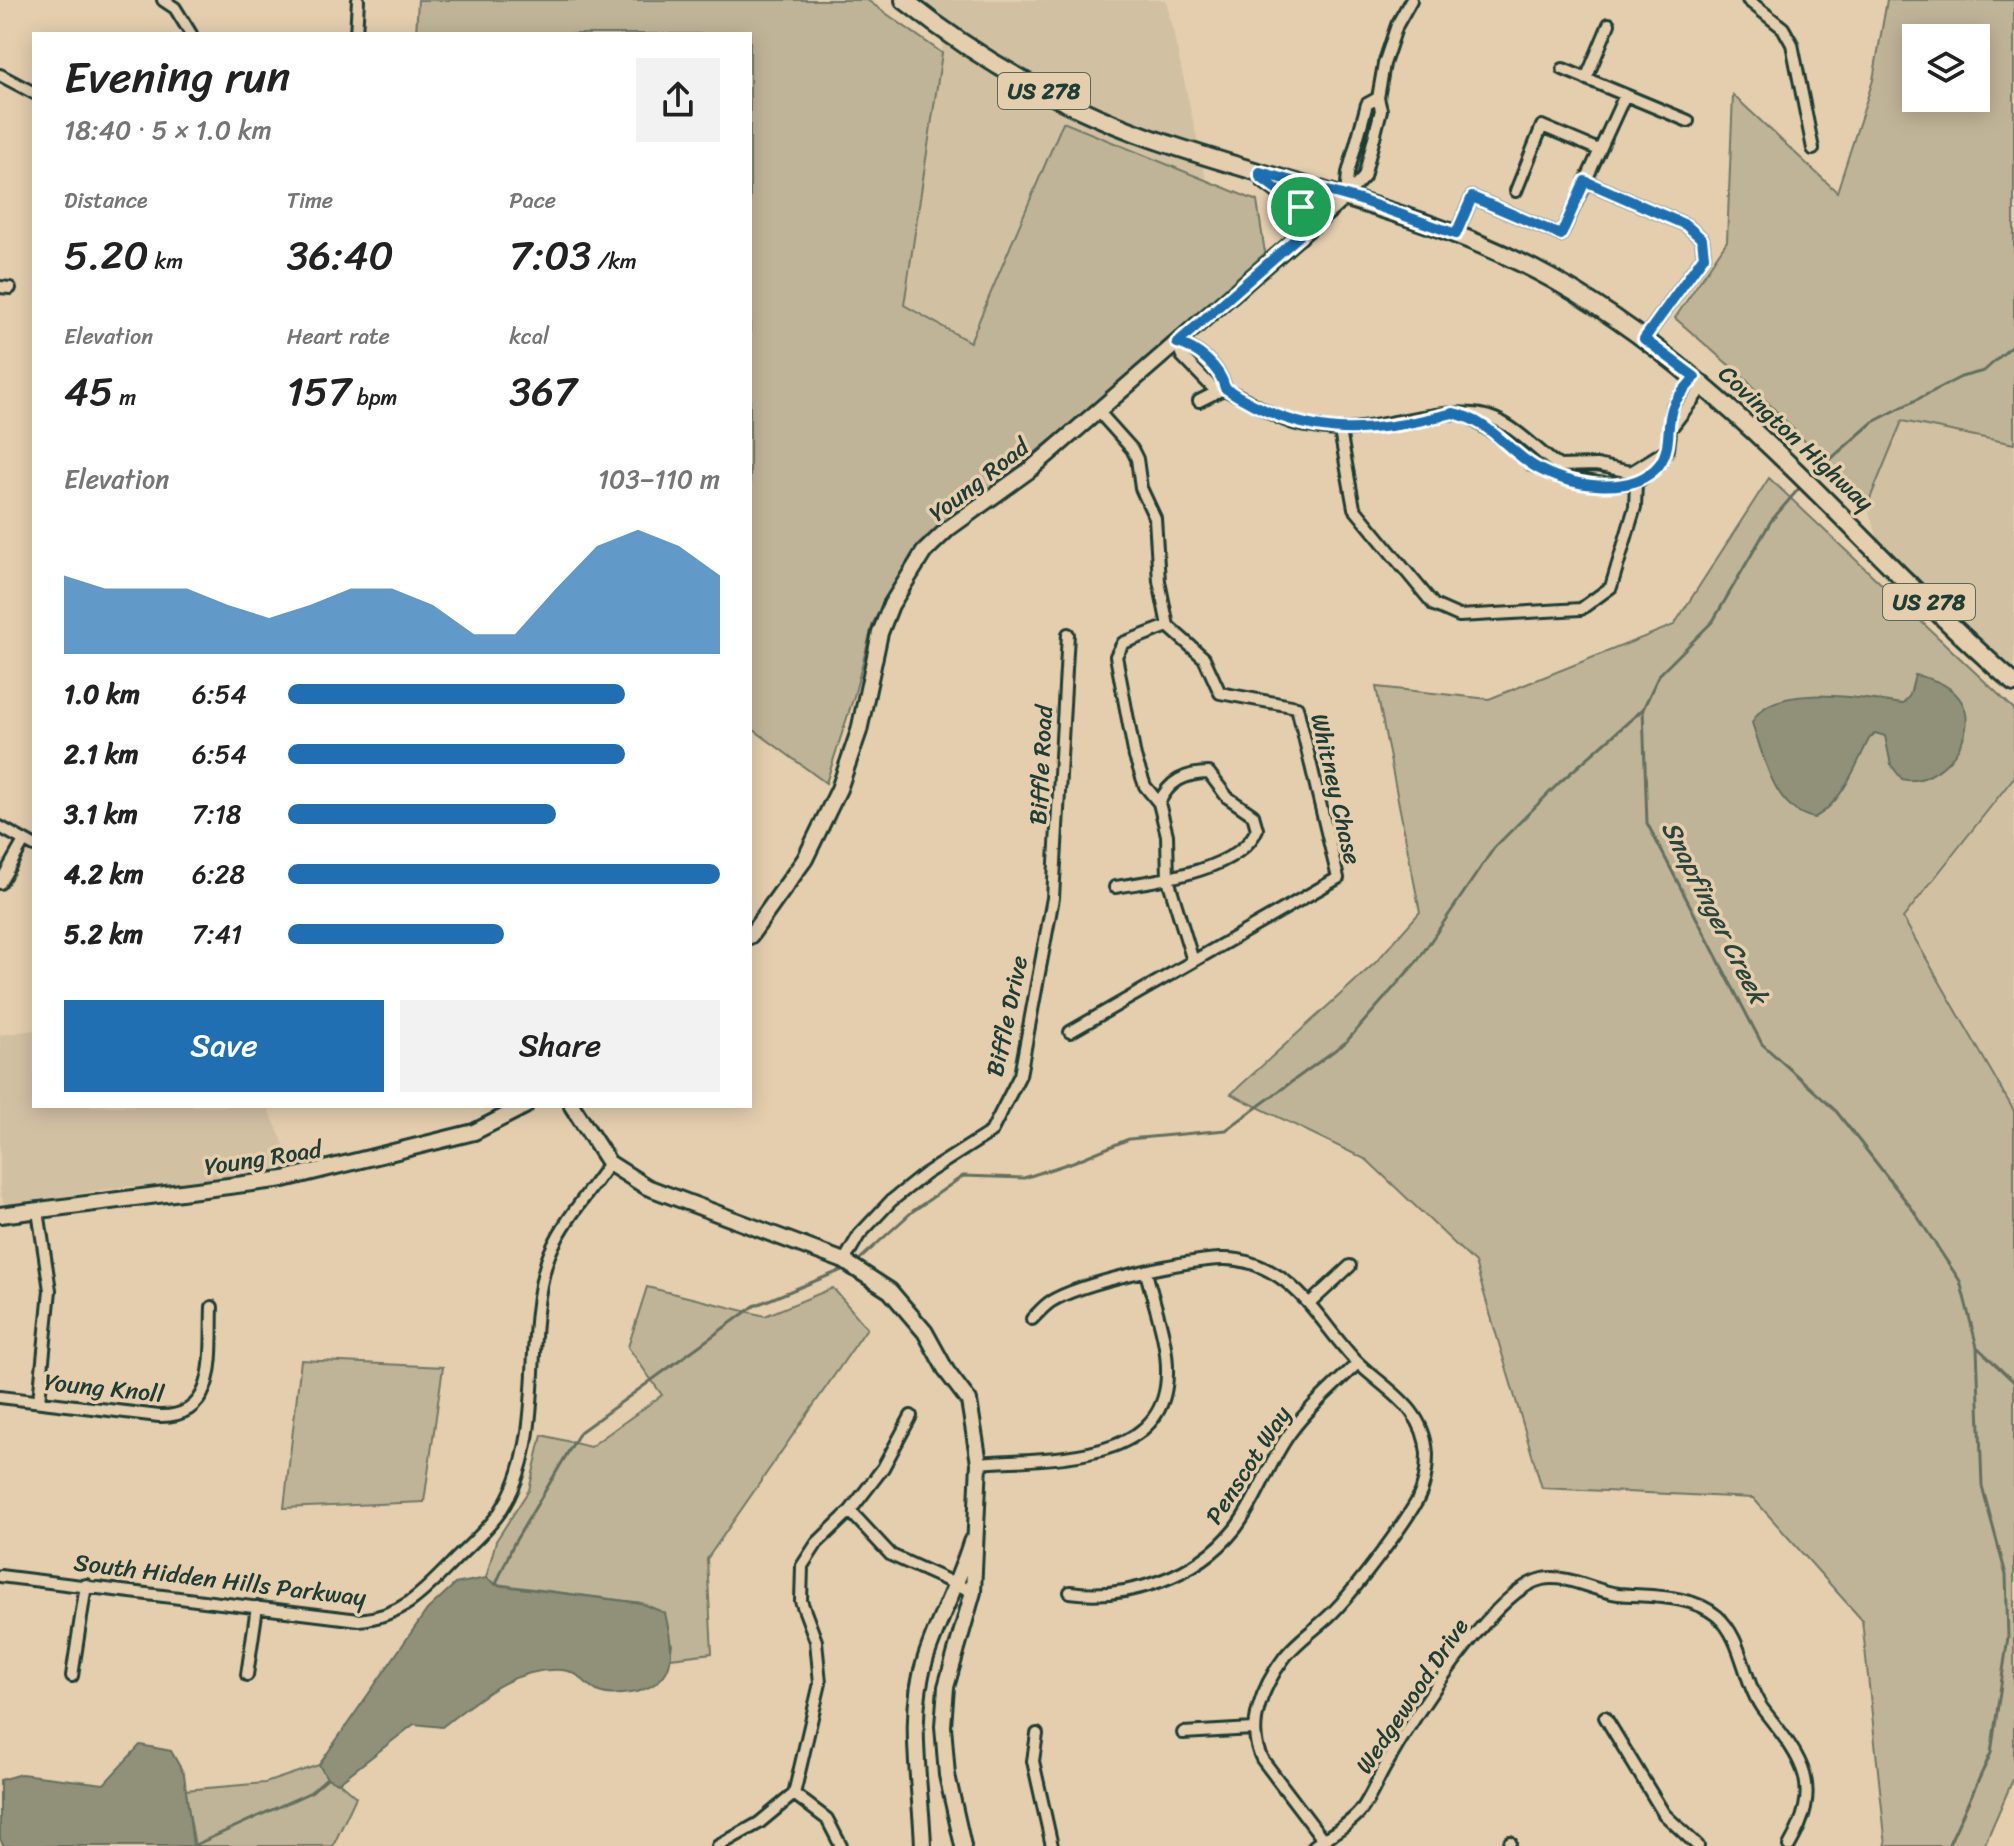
<!DOCTYPE html>
<meta charset="utf-8">
<style>
body{margin:0;font-family:Sriracha,sans-serif;background:#f2f2f2;color:#222;height:100vh;display:flex;flex-direction:column;font-size:30px;white-space:nowrap}
*{box-sizing:border-box;margin:0}
p{font-size:26px;color:#767676}
.icon{flex:none;width:44px;height:44px;fill:none;stroke:currentColor;stroke-width:2;stroke-linecap:round;stroke-linejoin:round}
.map{position:relative;flex:1;overflow:hidden}
.side{position:absolute;left:32px;top:32px;width:720px;height:1076px;display:flex;flex-direction:column;background:#fff;border-radius:0px;box-shadow:0 4px 20px #0003}
.side>*{flex:none}
.tools{position:absolute;left:1902px;top:24px;display:grid;gap:16px}
.tools a{display:grid;place-items:center;width:88px;height:88px;border-radius:0px;background:#fff;box-shadow:0 4px 20px #0003;font-size:40px}
.pin{position:absolute;display:grid;place-items:center;width:68px;height:68px;color:#fff;margin:-34px;border:4px solid #fff;border-radius:50%;box-shadow:0 2px 8px #0007}
.round{display:grid;place-items:center;flex:none;width:84px;height:84px;border-radius:0px;background:#f2f2f2}
.headline{display:flex;align-items:center;justify-content:space-between;height:136px;padding:0 32px}
h1{font-size:44px;font-weight:600;line-height:60px}
.metrics{display:grid;grid-template-columns:repeat(3,1fr);gap:12px;height:136px;padding:8px 32px}
.metrics div{display:grid;align-content:center}
.metrics b{font-size:40px;font-weight:600}
.metrics small{font-size:22px;font-weight:400}
.metrics p{font-size:22px}
.chart{height:224px;padding:16px 32px}
.chart p{display:flex;justify-content:space-between}
.chart svg{width:100%;height:144px;margin-top:8px;fill:#1f6fb2;opacity:.7}
.action{display:flex;gap:16px;margin-top:auto;padding:16px 32px}
.action a{flex:1;height:92px;border-radius:0px;background:#1f6fb2;color:#fff;font-size:32px;font-weight:600;line-height:92px;text-align:center}
.action a+a{background:#f2f2f2;color:#222}
ul{padding:0 32px;list-style:none;font-size:26px}
li{display:grid;grid-template-columns:128px 96px 1fr;align-items:center;height:60px}
li i{height:20px;border-radius:10px;background:#1f6fb2}
.map>svg:first-child{display:block}
.built{fill:#d2c0a3}
.green{fill:#c0b498;stroke:#707866;stroke-width:2;fill-rule:evenodd}
.water{fill:#91917a;stroke:#636f5e;stroke-width:2}
.lines{fill:none;stroke-linecap:round;stroke-linejoin:round}
.stream{stroke:#636f5e;stroke-width:3}
.street-casing{stroke:#1f3d34;stroke-width:16}
.secondary-casing{stroke:#1f3d34;stroke-width:20}
.primary-casing{stroke:#1f3d34;stroke-width:22}
.street{stroke:#e4ceae;stroke-width:10}
.secondary{stroke:#e4ceae;stroke-width:14}
.primary{stroke:#e4ceae;stroke-width:16}
.route-casing{stroke:#fff;stroke-width:16}
.route{stroke:#1f6fb2;stroke-width:10}
.labels{text-anchor:middle;dominant-baseline:central;stroke-width:7;stroke-linejoin:round;paint-order:stroke}
.shield{fill:#e4ceae;stroke:#5a6859;stroke-width:2}
.shield-label{font-size:22px;font-weight:bold;fill:#1f3d34}
.street-label{font-size:24px;fill:#1f3d34;stroke:#e4ceae}
.water-label{font-size:26px;font-style:italic;fill:#2a453b;stroke:#e4ceae}
</style>
<div class="map">
<svg width="2014" height="1846" viewBox="0 0 2014 1846">
<rect width="100%" height="100%" fill="#e4ceae"/>
<filter id="ink" filterUnits="userSpaceOnUse"><feTurbulence type="fractalNoise" baseFrequency=".0125" numOctaves="2"/><feDisplacementMap in="SourceGraphic" scale="16" xChannelSelector="R" yChannelSelector="G"/><feConvolveMatrix kernelMatrix="1 2 1 2 8 2 1 2 1" color-interpolation-filters="sRGB"/></filter>
<g filter="url(#ink)">
<path class="built" d="M914,0H1166L1207,183L1063,123L971,343L904,305L945,29Z
M1902,421L2014,444V675L1883,554L1867,506Z
M2014,777V1111L1903,918Z
M34,1030V1106H267L295,1169L182,1193L129,1186L4,1205L0,1190V1035Z"/>
<path class="green" d="M418,0H867L942,53L904,305L970,342L1063,122L1257,201L1265,253L1079,417L914,550L873,623L854,696L826,783L750,727V34H416Z
M1887,0H2014V444L1902,421L1867,506L1746,380L1675,318L1727,241L1733,95L1837,192L1873,80ZM1976,38V98H1916V38Z
M1769,478L2014,709V777L1903,918L2014,1111V1777L1984,1846H1886L1862,1620L1753,1498L1542,1488L1475,1263L1367,1160L1231,1094L1376,962L1420,912L1376,687L1489,699L1674,625Z
M647,1287L765,1316L833,1288L867,1328L707,1559L712,1653L670,1658L672,1644L641,1603L496,1584L486,1578L496,1541L529,1490L542,1435L590,1447L662,1395L628,1347Z
M301,1360L443,1367L424,1502L284,1508Z
M319,1765L356,1797L333,1846H195L185,1790L265,1783Z"/>
<path class="water" d="M1915,675C2014,694 1948,792 1902,779L1891,765L1885,736L1875,733L1869,739C1855,767 1843,802 1814,818C1773,809 1765,759 1752,723C1769,680 1867,699 1903,704L1910,695Z
M486,1578L496,1585L641,1603L665,1613C673,1649 680,1680 636,1692C626,1694 609,1696 599,1692C586,1686 579,1671 562,1670C513,1667 478,1699 442,1727L414,1724L338,1783L327,1778L319,1765L427,1610L455,1584Z
M140,1745L171,1751L184,1774L193,1846H4L0,1839V1780L21,1774L104,1784Z"/>
<g class="lines">
<path class="stream" d="M1809,478L1873,422L1961,377L1984,371L2014,344
M1801,486L1771,521L1713,621L1659,675L1643,709L1647,823L1762,1044L1836,1111L1913,1210L1960,1281L1977,1347L2014,1382
M859,1260L913,1211L963,1176L1024,1178L1073,1162L1129,1139L1226,1130L1346,1042L1418,960L1494,848L1559,783L1642,710
M496,1584L513,1545L580,1432L754,1306L842,1270
M193,1846L311,1792L327,1778
M1948,1846L1991,1753L2008,1637L2006,1575L1982,1486L1977,1347"/>
<g class="street-casing">
<path id="street" d="M163,0L175,8L191,34
M1748,0L1783,28L1792,44L1813,149
M356,34L358,0
M1563,69L1688,121
M0,75L34,93
M1586,79L1609,24
M1585,181L1686,225L1702,239L1704,256L1644,339
M1516,191L1542,126L1599,150
M1346,195L1348,173L1367,104L1378,98
M1346,196L1364,177L1381,110L1378,98L1384,64L1397,25L1411,0
M1456,234L1472,197L1561,235L1625,95
M0,287L10,288
M1177,343L1182,356L1213,388C1235,387 1270,419 1301,425C1315,427 1330,431 1344,430C1389,427 1454,402 1495,419C1520,430 1537,451 1559,466L1596,465L1631,472L1668,449
M1177,343C1197,348 1220,367 1225,388
M1199,401L1223,389
M1469,417L1509,443L1532,465L1559,477L1604,484L1636,483L1658,465L1668,449L1673,406L1695,377
M1672,427L1705,384
M1340,431L1354,508L1434,605L1459,616L1581,609L1611,587L1635,507L1636,483L1631,472
M1168,626L1123,643L1116,656L1135,757L1145,786L1159,803L1167,835L1168,879L1193,961
M0,827L34,846
M0,883L24,841
M1115,887C1155,881 1240,871 1257,829L1253,815L1227,797L1209,773C1185,773 1169,781 1159,803
M1070,1032L1338,878L1297,707L1220,693L1204,658L1168,626L1159,581L1155,518L1141,488L1137,459L1132,449L1098,411
M38,1211L50,1290L39,1401
M844,1261L859,1235L891,1201L925,1174L991,1132L1020,1075L1053,898L1068,634
M1309,1304L1350,1266
M1032,1319C1038,1313 1044,1306 1050,1302C1082,1282 1182,1261 1221,1259C1241,1258 1261,1265 1278,1276C1310,1297 1330,1334 1356,1361C1385,1390 1424,1406 1427,1454C1427,1469 1424,1488 1417,1501C1400,1530 1360,1583 1337,1608C1321,1626 1298,1639 1284,1658C1263,1686 1245,1727 1262,1759L1328,1846
M0,1397L159,1416C220,1418 210,1351 212,1307
M979,1463C1044,1457 1166,1467 1167,1374C1168,1340 1154,1305 1146,1272
M850,1511L891,1555L973,1592
M0,1576L359,1620C401,1616 422,1594 450,1565C466,1548 487,1531 500,1512C548,1439 522,1341 547,1261C559,1225 588,1195 609,1163
M1070,1592C1128,1600 1198,1576 1235,1529C1258,1499 1268,1463 1290,1433C1309,1407 1335,1385 1358,1363
M247,1675L257,1607
M72,1676L86,1585
M1605,1717L1664,1814L1698,1846
M1183,1733L1253,1729
M1037,1734L1033,1761L1052,1846
M794,1794L827,1819L841,1846
M718,1846L759,1823L794,1794L820,1683L816,1641L801,1601L802,1566L817,1543L850,1511L883,1468L911,1416
M1314,1846C1328,1836 1351,1824 1362,1809C1371,1796 1377,1781 1385,1767C1410,1723 1494,1589 1542,1579C1568,1574 1593,1591 1618,1594C1650,1597 1691,1594 1717,1616C1744,1639 1743,1685 1765,1712C1804,1761 1823,1787 1789,1846
M1509,1846L1510,1842"/>
</g>
<g class="secondary-casing">
<path id="secondary" d="M750,936L805,859L839,789L859,731L880,633L891,605L924,552L949,528L1031,469L1346,196
M572,1106L609,1163L647,1187L844,1261L890,1291L925,1332L947,1372L969,1401L979,1463L973,1592L946,1687L943,1726L947,1775L963,1846
M0,1215L284,1179L474,1132L525,1106
M923,1846C921,1785 906,1716 926,1657C939,1618 959,1582 971,1542"/>
</g>
<g class="primary-casing">
<path id="primary" d="M904,0C979,60 1063,107 1153,139C1287,186 1429,210 1554,280C1736,383 1859,548 2014,683
M1264,179L1301,207L1299,236"/>
</g>
<use href="#street" class="street"/>
<use href="#secondary" class="secondary"/>
<use href="#primary" class="primary"/>
</g>
</g>
<g class="lines" filter="url(#ink)">
<g class="route-casing">
<path id="route" d="M1260,172L1360,200L1456,234L1472,197L1561,235L1585,181L1686,225L1702,239L1704,256L1644,339L1695,377C1689,385 1677,396 1673,406C1665,426 1673,446 1659,465C1632,498 1566,486 1534,466C1505,448 1490,421 1453,413C1363,436 1304,440 1225,388C1220,367 1197,348 1177,343L1299,236L1301,207L1260,177Z"/>
</g>
<use href="#route" class="route"/>
</g>
<g class="labels">
<g class="shield">
<rect x="998" y="73" width="92" height="36" rx="6"/>
<rect x="1883" y="584" width="92" height="36" rx="6"/>
</g>
<g class="shield-label">
<text x="1044" y="91">US 278</text>
<text x="1929" y="602">US 278</text>
</g>
<g class="street-label">
<text transform="translate(1796 438) rotate(43)">Covington Highway</text>
<text transform="translate(979 480) rotate(-38)">Young Road</text>
<text transform="translate(1041 765) rotate(-87)">Biffle Road</text>
<text transform="translate(1336 789) rotate(77)">Whitney Chase</text>
<text transform="translate(1007 1016) rotate(-78)">Biffle Drive</text>
<text transform="translate(263 1158) rotate(-9)">Young Road</text>
<text transform="translate(104 1388) rotate(6)">Young Knoll</text>
<text transform="translate(1248 1465) rotate(-57)">Penscot Way</text>
<text transform="translate(220 1580) rotate(7)">South Hidden Hills Parkway</text>
<text transform="translate(1412 1696) rotate(-56)">Wedgewood Drive</text>
</g>
<g class="water-label">
<text transform="translate(1715 912) rotate(63)">Snapfinger Creek</text>
</g>
</g>
</svg>
<div class="tools">
<a><svg class="icon" aria-label="layers" viewBox="0 0 24 24"><path d="M12 4l9 5-9 5-9-5zM3 14l9 5 9-5"/></svg></a>
</div>
<div class="pin" style="left:1301px;top:207px;background:#1e9e55"><svg class="icon" aria-label="arrive" viewBox="0 0 24 24"><path d="M6 21V4h12l-3 4 3 4H6"/></svg></div>
<section class="side">
<div class="headline"><div><h1>Evening run</h1><p>18:40 · 5 × 1.0 km</p></div><a class="round"><svg class="icon" aria-label="share" viewBox="0 0 24 24"><path d="M12 15V3M7 8l5-5 5 5M5 13v7h14v-7"/></svg></a></div>
<div class="metrics">
<div><p>Distance</p><b>5.20<small> km</small></b></div>
<div><p>Time</p><b>36:40</b></div>
<div><p>Pace</p><b>7:03<small> /km</small></b></div>
</div>
<div class="metrics">
<div><p>Elevation</p><b>45<small> m</small></b></div>
<div><p>Heart rate</p><b>157<small> bpm</small></b></div>
<div><p>kcal</p><b>367</b></div>
</div>
<div class="chart"><p><span>Elevation</span>103–110 m</p>
<svg viewBox="0 0 160 44" preserveAspectRatio="none"><path d="M0 44V20L10 24L20 24L30 24L40 29L50 33L60 29L70 24L80 24L90 29L100 38L110 38L120 24L130 11L140 6L150 11L160 20V44z"/></svg>
</div>
<ul>
<li><b>1.0 km</b>6:54<i style="width:78%"></i></li>
<li><b>2.1 km</b>6:54<i style="width:78%"></i></li>
<li><b>3.1 km</b>7:18<i style="width:62%"></i></li>
<li><b>4.2 km</b>6:28<i style="width:100%"></i></li>
<li><b>5.2 km</b>7:41<i style="width:50%"></i></li>
</ul>
<div class="action"><a>Save</a><a>Share</a></div>
</section>
</div>
